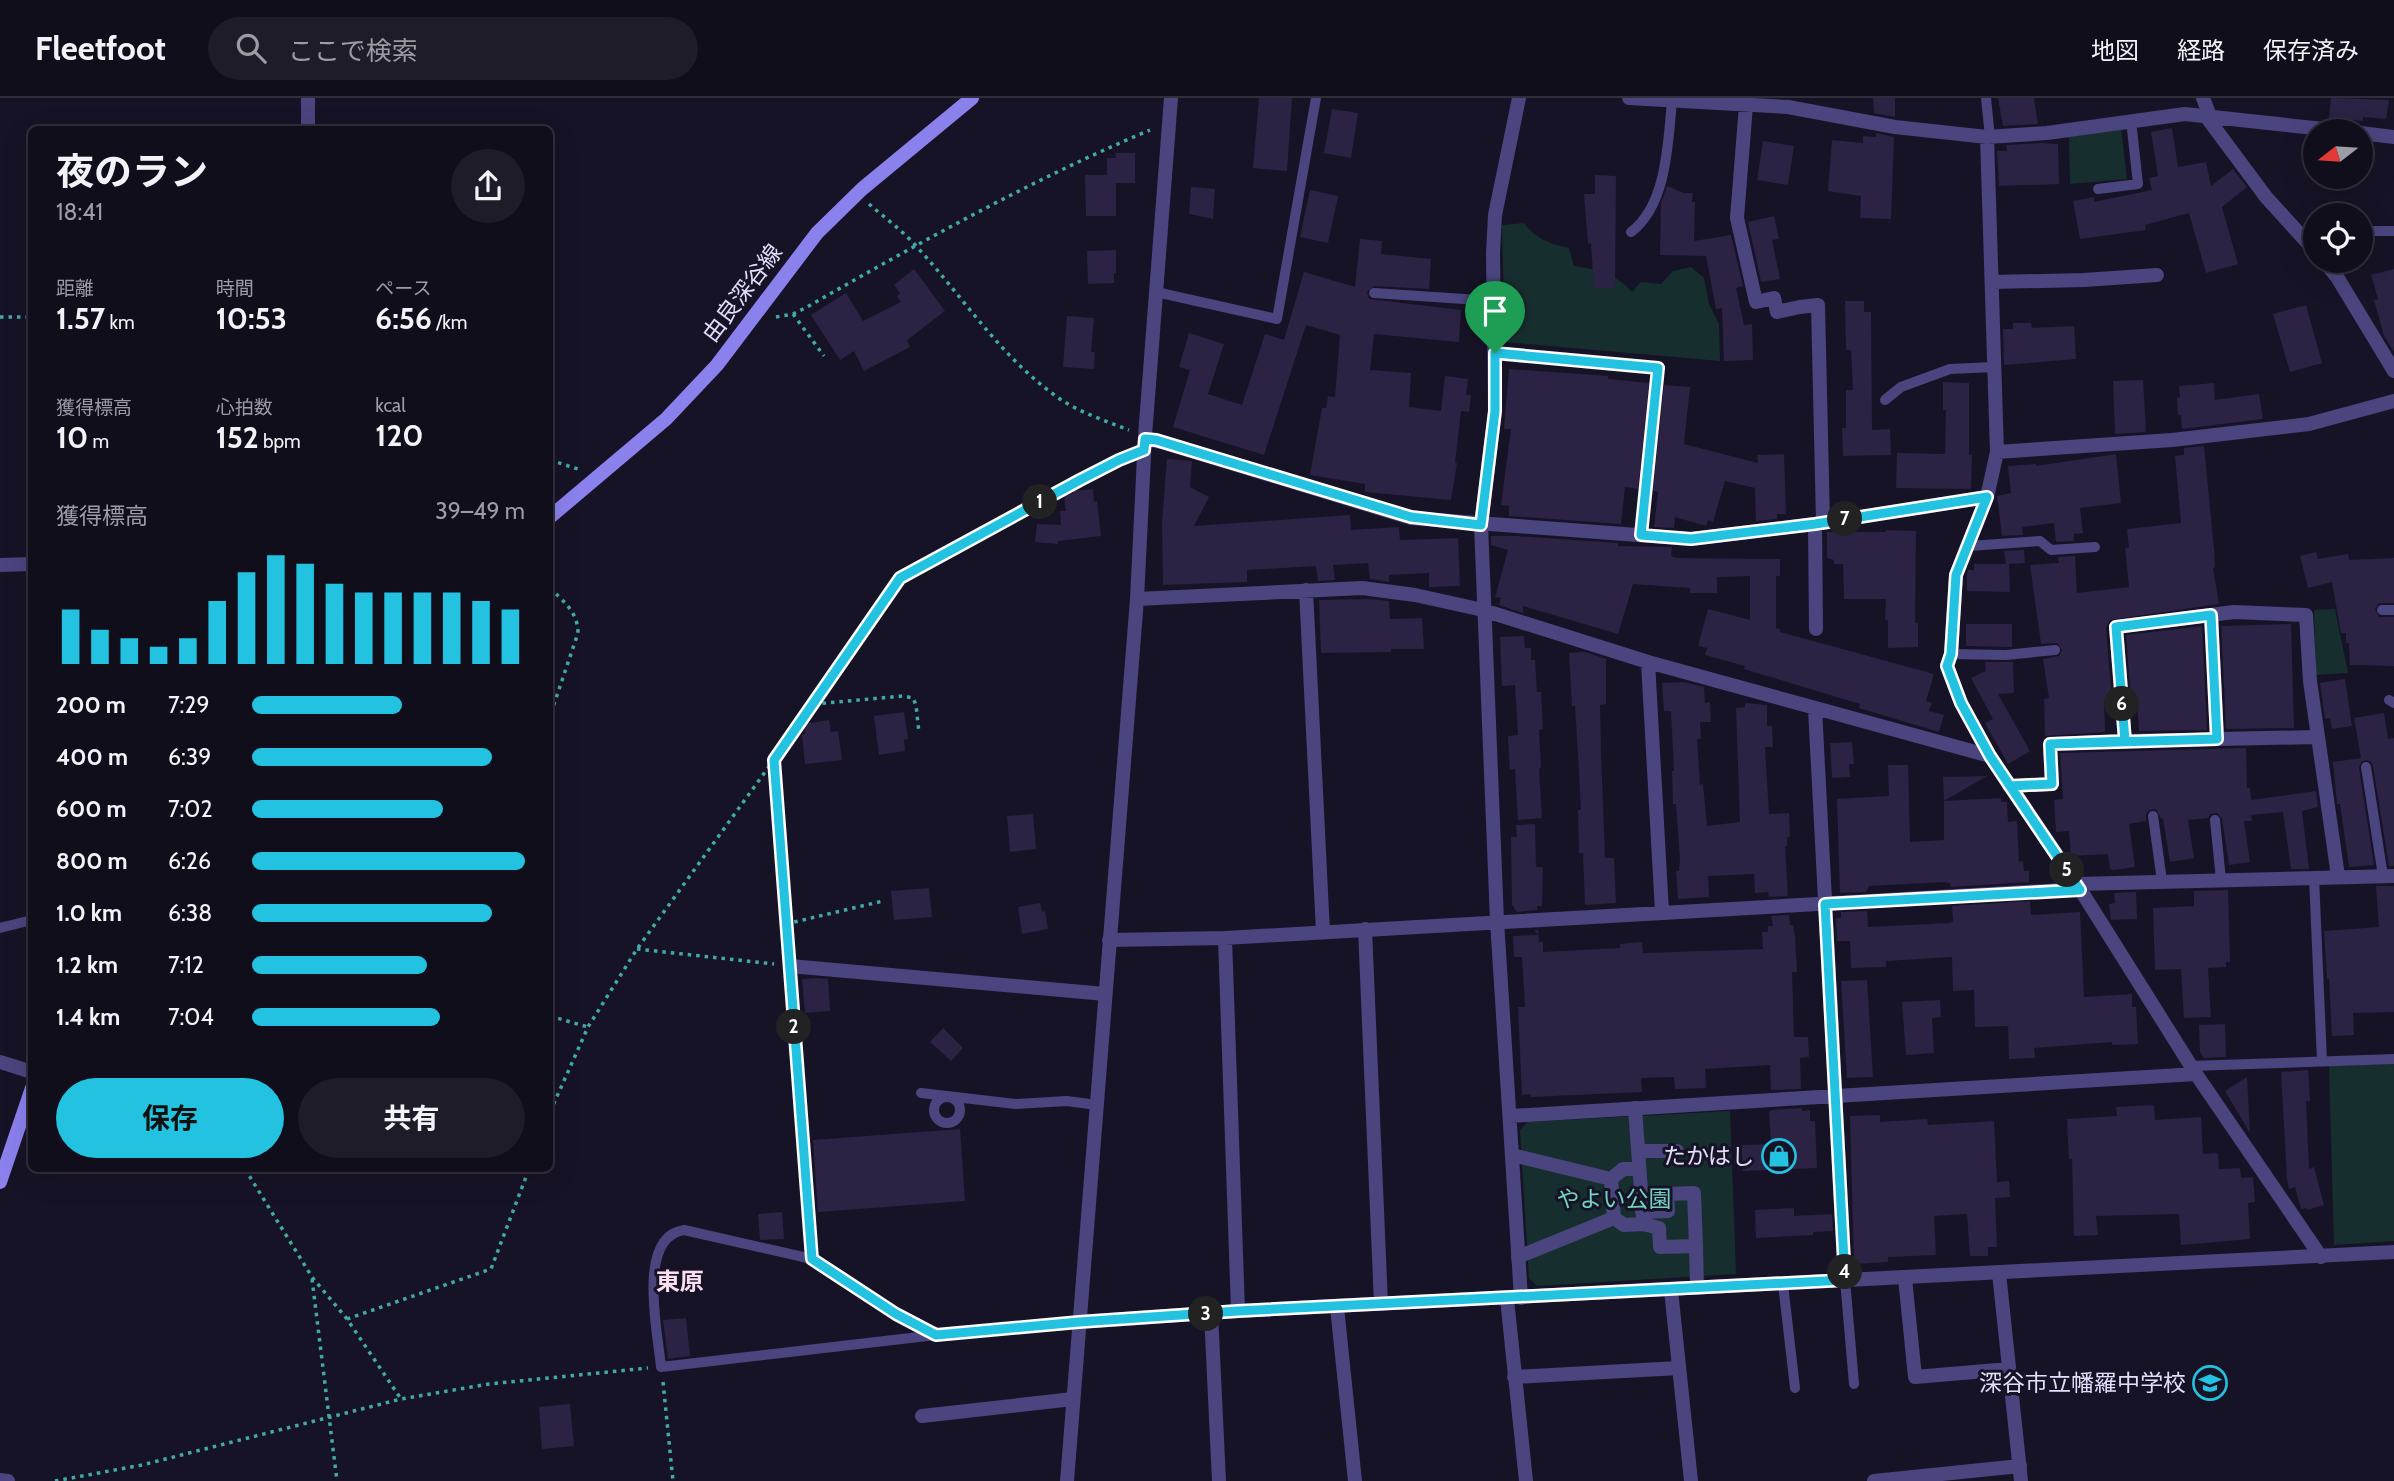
<!DOCTYPE html>
<html lang="ja">
<meta charset="utf-8">
<style>
body{margin:0;font-family:Cabin,"Noto Sans JP",sans-serif;background:#1e1c29;color:#f1f3f6;height:100vh;display:flex;flex-direction:column;font-size:26px;white-space:nowrap}
*{box-sizing:border-box;margin:0}
p{font-size:23px;color:#9c9ca3}
.icon{flex:none;width:38px;height:38px;fill:none;stroke:currentColor;stroke-width:2;stroke-linecap:round;stroke-linejoin:round}
.map{position:relative;flex:1;overflow:hidden}
.details{position:absolute;left:28px;top:28px;width:525px;height:1046px;display:flex;flex-direction:column;background:#110e1c;border-radius:10px;box-shadow:0 7px 28px #0002,0 0 0 2px #302e3b}
.details>*{flex:none}
.needle{width:46px;rotate:253deg}
.controls{position:absolute;left:2303px;top:21px;display:grid;gap:14px}
.controls a{display:grid;place-items:center;width:70px;height:70px;border-radius:50%;background:#110e1c;box-shadow:0 7px 28px #0002,0 0 0 2px #302e3b;font-size:35px}
.pin{position:absolute;display:grid;place-items:center;width:60px;height:60px;color:#fff;margin:-72px -30px;border-radius:50% 50% 50% 0;rotate:-45deg;box-shadow:0 0 7px #0007}
.pin .icon{rotate:45deg}
.km{position:absolute;width:35px;height:35px;margin:-18px;border-radius:50%;background:#222;color:#fff;font-size:19px;line-height:35px;text-align:center}
.round{display:grid;place-items:center;flex:none;width:74px;height:74px;border-radius:37px;background:#1e1c29}
.overview{display:flex;align-items:center;justify-content:space-between;height:119px;padding:0 28px}
h1{font-size:38px;font-weight:700;line-height:52px}
.metrics{display:grid;grid-template-columns:repeat(3,1fr);gap:10px;height:119px;padding:7px 28px}
.metrics div{display:grid;align-content:center}
.metrics b{font-size:30px;font-weight:700}
.metrics small{font-size:19px;font-weight:400}
.metrics p{font-size:19px}
.chart{height:196px;padding:14px 28px}
.chart p{display:flex;justify-content:space-between}
.chart svg{width:100%;height:126px;margin-top:7px;stroke:#23c2e0;stroke-width:6}
.button{display:flex;gap:14px;margin-top:auto;padding:14px 28px}
.button a{flex:1;height:80px;border-radius:42px;background:#23c2e0;color:#111;font-size:28px;font-weight:700;line-height:80px;text-align:center}
.button a+a{background:#1e1c29;color:#f1f3f6}
ul{padding:0 28px;list-style:none;font-size:23px}
li{display:grid;grid-template-columns:112px 84px 1fr;align-items:center;height:52px}
li i{height:18px;border-radius:9px;background:#23c2e0}
header{display:flex;align-items:center;gap:42px;box-sizing:border-box;height:98px;padding:0 35px;background:#110e1c;border-bottom:2px solid #302e3b}
header strong{font-size:33px}
nav{display:flex;gap:38px;margin-inline-start:auto;font-size:24px}
.search{width:490px;height:63px;background:#1e1c29;display:flex;align-items:center;gap:18px;box-sizing:border-box;padding:0 24px;border-radius:38px;color:#9c9ca3;font-size:26px}
.map>svg:first-child{display:block}
.green{fill:#172e2f}
.building{fill:#2b2244}
.lines{fill:none;stroke-linecap:round;stroke-linejoin:round}
.path{stroke:#41aaa9;stroke-width:3.5;stroke-dasharray:3.5 5;stroke-linecap:butt}
.service{stroke:#4a457e;stroke-width:10}
.pedestrian{stroke:#4a457e;stroke-width:14}
.minor{stroke:#4a457e;stroke-width:14}
.tertiary{stroke:#4a457e;stroke-width:14}
.secondary{stroke:#8a81ed;stroke-width:14}
.route-casing{stroke:#fff;stroke-width:14}
.route{stroke:#23c2e0;stroke-width:9}
.labels{text-anchor:middle;dominant-baseline:central;stroke-width:6;stroke-linejoin:round;paint-order:stroke}
.street-label{font-size:23px;fill:#e2ddfa;stroke:#171326}
.poi-label{font-size:23px;fill:#e2ddfa;stroke:#171326;text-anchor:end}
.park-label{font-size:23px;fill:#72d1bf;stroke:#171326}
.neighbourhood-label{font-size:24px;font-weight:bold;fill:#fadfef;stroke:#171326}
</style>
<header>
<strong>Fleetfoot</strong>
<div class="search"><svg class="icon" aria-label="search" viewBox="0 0 24 24"><circle cx="10" cy="10" r="6"/><path d="M15 15l6 6"/></svg>ここで検索</div>
<nav><a>地図</a><a>経路</a><a>保存済み</a></nav>
</header>
<div class="map">
<svg width="2394" height="1383" viewBox="0 0 2394 1383">
<rect width="100%" height="100%" fill="#171326"/>
<path class="green" d="M2121,29L2127,81L2070,86L2069,38Z
M1524,125C1536,141 1550,146 1569,150L1574,168C1596,171 1618,177 1632,194L1641,184L1661,186L1673,173L1691,169L1704,180L1709,206L1719,226L1720,263L1505,244L1502,127Z
M2335,511L2348,575L2316,577L2314,512Z
M2394,966V1143L2334,1147L2329,968Z
M1730,1013L1736,1176L1537,1188L1529,1180L1520,1032L1528,1024Z"/>
<path class="building" d="M1259,0H1292L1287,73L1253,70Z
M1873,0H1895V19L1874,15Z
M1998,0H2034L2038,26L2003,28Z
M2331,0L2389,2L2386,21L2363,19V23L2329,20Z
M1332,11L1358,15L1351,60L1324,55Z
M2172,30L2178,69L2206,64L2211,88L2233,71L2247,89L2222,109L2238,166L2206,175L2189,115L2145,127L2146,132L2080,141L2073,103L2094,99V104L2152,92L2149,80L2158,78L2151,34Z
M1876,35L1894,39L1891,121L1860,120L1861,98L1828,93L1832,42L1863,45V38L1876,39Z
M1763,43L1794,48L1788,87L1757,82Z
M2041,45L2058,46L2059,86L1999,88L1997,53H2007L2006,47Z
M1115,55H1135V85H1116V118H1086L1085,77H1107V60H1116Z
M1595,77L1616,78L1615,190L1594,191L1591,145L1588,146L1584,96H1595Z
M1667,88L1684,95H1693L1692,104H1695L1694,143L1731,137L1743,188L1736,190L1744,227L1752,226L1753,262L1724,263L1722,210L1716,211L1706,158L1660,157L1661,105Z
M1191,89L1215,91L1213,121L1189,116Z
M1310,92L1338,98L1328,145L1300,139Z
M1774,118L1779,141L1772,142L1780,181L1761,184L1748,124Z
M1360,141L1382,143L1381,156L1431,161L1429,191L1374,188L1367,194L1369,201L1461,212L1459,244L1374,236L1370,272L1411,275L1409,309L1441,313L1445,278L1468,281L1466,297H1471L1469,314L1461,313L1455,365H1457L1451,402L1365,394V386L1310,377L1322,310H1326L1328,298L1335,299L1340,237L1306,227L1264,357L1173,329L1190,272L1179,269L1189,235L1224,246L1208,296L1242,307L1265,236L1284,242L1304,174L1355,189Z
M1116,152V175H1114V185L1088,186L1087,153Z
M914,171L945,213L907,242L910,249L864,273L854,253L840,262L811,217L846,195L863,223L901,204L897,198L900,195L894,187Z
M2394,171V254L2384,238L2374,202L2378,201L2371,177Z
M1845,203H1864V214H1871L1872,332L1890,331L1891,357L1843,358L1842,330H1846V292H1853L1851,252H1846Z
M2306,207L2322,265L2290,274L2273,216Z
M1067,218L1094,220L1091,254H1095L1094,271L1063,269Z
M2013,225H2031L2032,230L2074,228L2076,261L2004,267L2003,231H2013Z
M1509,271L1608,278V281L1649,285L1638,391L1625,389L1621,426L1509,418V408L1501,407L1511,331H1504Z
M2143,282L2146,334L2115,336L2113,283Z
M1943,284L1969,285V357H1972L1971,391L1896,390L1897,355L1945,356L1946,312H1943Z
M2214,285L2215,302L2259,296L2263,321L2182,331L2181,317H2178L2177,300L2180,299L2179,288Z
M1664,287L1690,289L1684,346L1758,365L1757,357L1784,356L1786,416H1777V421L1756,423L1755,390L1725,383L1713,424L1708,422L1706,428L1675,419L1674,430L1654,429L1658,394L1653,393Z
M2204,348L2214,451L2215,469L2213,470L2219,506L2110,522L2106,530L2112,603H2104L2105,634L2045,638L2044,601L2049,600L2043,561L2059,558L2062,552L2057,545L2041,546L2030,467L2059,465L2058,459L2075,458L2077,495L2129,489L2125,450H2129L2127,431L2181,425L2175,358L2184,357V350Z
M2116,356L2121,405L2080,410L2083,435L2074,436V443L2056,444L2054,425L2022,429L2023,437L2002,438L1997,398L2011,395L2008,368L2036,366V368Z
M1167,361L1192,363L1190,389L1209,399L1194,428L1350,417L1351,432L1399,429L1400,442L1458,440L1460,488L1429,489V475L1389,477V484L1370,481L1368,465L1333,467L1335,482L1318,483L1316,468L1247,472V484L1163,487L1162,424Z
M1093,391L1094,404L1097,403L1101,438L1058,443V446L1035,444L1037,426L1061,427L1060,413H1066L1064,397L1073,396V393Z
M1886,432L1916,433L1915,525H1918V549L1888,550V522H1885L1886,501H1844L1843,466H1834V462L1827,460V434H1886Z
M1491,438H1516L1618,445V448L1672,449L1671,458L1677,460L1780,461V478H1776V530L1780,531V534L1934,576L1926,603L1932,605L1929,613L1944,617L1939,634L1859,610L1860,606L1744,571L1745,568L1705,557L1707,550L1698,548L1708,511L1750,522V478L1717,479V495H1690V490L1633,486L1618,536L1523,508V515L1499,507L1501,500L1495,499L1508,452L1491,447Z
M2024,452L2025,465L2009,466L2010,494L1967,493V475L1968,472H1974V466H2006L2004,453Z
M2316,454L2318,461L2348,456L2349,462L2394,460V505H2379L2375,511L2379,519H2394V568L2350,567L2349,545H2346V535H2341L2332,484L2308,490L2300,458Z
M1369,501L1389,503L1390,521L1422,520L1424,551H1391V554L1321,555L1319,502Z
M2221,525L2222,528L2291,526L2294,630L2226,631Z
M1966,526H2012V549L1966,548Z
M2202,528L2207,632L2139,633L2137,602H2131L2126,537Z
M1524,538L1525,550H1531V562H1535L1537,594H1541L1543,631L1539,632L1541,670H1539L1542,720L1518,722L1515,671L1510,672L1508,638L1518,637L1515,587L1502,588L1500,539Z
M1585,554L1606,561V606L1600,607L1601,654L1605,760H1614L1616,805L1585,807L1583,755H1579L1578,712H1581L1578,656L1575,608H1572L1569,555Z
M1985,564H2013L2014,595L1998,596L2030,653L2008,666L1985,625L1993,621L1971,580L1985,573L1986,575Z
M2345,581L2352,628L2332,631L2330,620L2325,621L2320,585Z
M1684,584L1704,589L1705,605L1710,604L1711,624H1700L1701,641H1697L1700,687L1703,686L1707,728L1740,724L1736,610L1745,609V605L1767,607V628H1772L1773,649H1765L1769,716L1789,715L1790,739H1787V748H1785L1788,798L1769,799L1768,794L1755,795L1754,776L1708,778L1709,799L1678,801L1676,773H1679L1680,761L1676,706H1673L1672,673H1674L1671,613H1664L1662,585Z
M904,614L908,641L904,642L905,653L879,657L874,618Z
M2384,615L2388,641L2394,640V768H2389L2373,668L2371,664L2366,662L2361,664L2359,670L2374,767L2349,769L2340,706H2337L2333,664L2361,660L2354,620Z
M829,622L831,634L838,633L842,662L805,666L802,637L805,636L804,626Z
M1852,644L1854,666H1849L1850,679L1832,680L1830,645Z
M2246,650L2247,690H2250L2251,702L2316,693L2318,709L2302,713L2309,771H2291L2283,714L2251,717L2252,723H2244L2250,764L2229,767L2222,721L2217,715L2211,716L2208,720L2188,722L2194,760L2170,764L2163,720L2161,721L2156,711L2149,712L2146,716V723L2129,726L2135,769L2113,772L2110,771L2108,756L2071,758L2069,733L2056,734L2054,702L2063,701L2060,655Z
M1888,667H1908L1910,744L1944,742V703L2001,700V704H2007L2008,724L2017,723L2019,764L2023,763L2024,773H2029V784L1951,789L1950,785L1945,784L1869,788L1866,794L1840,795L1837,701L1889,698Z
M1987,678L1944,703L1943,679Z
M1033,716L1036,751L1010,754L1007,718Z
M1535,726L1536,769H1543L1542,808H1537V812L1517,814L1512,807L1511,739H1517L1516,727Z
M2376,788H2394V914L2353,915L2354,937L2332,938L2329,881H2327L2324,833L2379,829Z
M929,790L932,819L894,822L891,793Z
M2228,792L2230,864H2226V869L2208,870L2211,919L2184,920L2181,871L2155,872L2153,810L2194,808V793Z
M2136,794L2137,821L2111,822L2109,806L2115,805L2114,795Z
M2030,803L2031,817L2080,814L2084,899L2132,896V909H2136L2138,946L2112,947V944L2034,950L2035,960L2009,961L2008,928L1975,929L1974,892L1953,893L1952,859L1886,863V869L1851,870L1850,843H1837L1836,820H1841V814L1867,813L1868,829L1950,825L1953,823L1952,808Z
M1040,805L1042,814L1045,813L1048,831L1022,836L1018,809Z
M1789,817L1790,827H1793L1795,838L1797,874H1792L1794,939H1808L1809,959L1800,960L1801,991L1771,992L1770,967L1705,971L1706,990L1675,991L1674,979L1641,980L1642,994L1531,999L1530,996L1522,997L1518,909H1525L1522,859H1514L1513,838L1538,837L1534,832H1538L1539,844H1543V854L1620,850V846L1642,844L1643,855L1763,851L1762,834H1768V828H1773L1771,818Z
M817,880L828,881L830,913L805,915L802,881Z
M1867,882L1873,979L1847,980L1841,883Z
M1940,902L1941,919L1932,920L1934,955L1906,957L1902,904Z
M2225,926L2226,959L2204,960L2200,954L2199,927Z
M943,930L963,950L951,963L930,944Z
M2308,972L2310,1003H2306L2309,1071L2314,1069L2324,1107L2307,1112V1110L2301,1111L2295,1089L2289,1091L2287,1081L2281,974Z
M2247,979L2250,1035L2225,993Z
M2154,1007L2155,1022L2201,1019L2203,1056L2218,1055L2219,1071L2240,1070L2241,1080L2253,1079L2255,1104L2248,1105L2250,1141L2181,1147L2179,1116L2096,1118L2098,1137L2074,1138L2072,1061H2069L2067,1021L2117,1018L2116,1009Z
M1802,1010V1013L1810,1012V1023H1815L1817,1070L1743,1073L1741,1047L1771,1046L1769,1014L1772,1012Z
M1880,1017V1024L1927,1021L1928,1027L1994,1023L1997,1084L2009,1083L2010,1099L1995,1100L1997,1149H1988V1158H1970L1967,1116L1934,1118L1936,1157L1888,1159V1164L1854,1166L1850,1018Z
M960,1031L965,1103L818,1114L813,1042Z
M1794,1110V1118L1832,1116L1833,1133L1813,1134V1137L1756,1140L1755,1112Z
M782,1114L784,1141L760,1142L758,1116Z
M686,1220L690,1258L668,1261L663,1222Z
M570,1306L574,1348L542,1351L539,1309Z"/>
<g class="lines">
<path class="path" d="M869,106C885,120 903,133 917,149C964,200 1001,260 1060,301C1081,315 1106,323 1129,332
M793,216L824,258
M0,219H32
M776,219L793,216L807,209C919,145 1031,82 1150,32
M550,362L581,372
M550,490C563,503 578,514 578,535L550,618
M814,606L903,598L913,600L916,607L919,635
M786,826L883,803
M637,851L774,866
M788,851L774,662L900,480L1126,359
M791,884L811,1145
M550,918L588,929
M550,1014L588,929L637,851L773,663
M245,1071L312,1179L347,1221L401,1301
M312,1181L337,1383
M347,1221L491,1171L529,1071
M663,1284L673,1383
M55,1383L142,1367L401,1301L489,1286L648,1270"/>
<path class="service" d="M1986,0L1990,39
M2098,91L2138,86L2131,22
M2361,133H2394
M1631,134C1667,107 1668,44 1672,3
M1156,194L1277,221L1316,0
M1374,195L1494,203
M1495,255L1658,270L1641,437
M1885,302L1901,289L1950,271L1994,269
M1969,448L2040,443L2051,452L2095,449
M2382,512H2394
M1951,556L2006,557L2055,552
M2389,602L2394,605
M2366,669L2383,778
M2153,718L2162,783
M2215,722L2221,782
M2314,779L2322,963
M0,830L32,822
M2190,968L2394,961
M921,995L1015,1006L1067,1003L1097,1007
M934 1012a13 13 0 1 1 26 0a13 13 0 1 1-26 0Z
M1845,1182L1854,1286
M1783,1186L1795,1290
M936,1237L896,1216L812,1161L684,1132C636,1139 658,1235 661,1269L936,1237L1079,1224"/>
<path class="pedestrian" d="M1635,1010L1643,1120
M1639,1053H1677
M1512,1057L1611,1081L1623,1071H1639
M1611,1081L1614,1120
M1642,1114L1668,1113L1667,1096L1694,1095L1696,1148
M1518,1159L1614,1120L1624,1127L1643,1126L1659,1130L1660,1149L1696,1148L1697,1190"/>
<path class="minor" d="M1519,0L1495,117L1493,155L1495,313L1481,427L1497,823L1521,1200
M1629,0L1788,9L1895,29L1987,39L2047,35L2185,16L2342,33
M2203,0L2210,18
M1746,7L1737,120L1756,204L1774,200L1777,214L1800,209L1818,207L1823,424
M2205,17L2266,99L2315,153
M308,32V0
M2361,35L2394,39
M1987,39L1997,354L1987,399L1956,477L1951,556L1947,568L1961,605L1990,658L2080,791L2196,976L2321,1159
M2324,163L2337,179L2394,273
M1992,184L2084,182L2157,177
M1145,341L1165,345L1411,420L1691,441L1815,426L1987,399
M1997,354L2172,342L2309,326L2394,303
M1815,426L1816,531
M0,467L32,466
M1306,492L1323,834
M1137,501L1362,490L1415,497L1483,512L1648,564L1990,658
M2211,517L2217,641
M1648,564L1662,814
M1815,611L1845,1182
M2125,643L2316,639
M2009,688L2052,686L2050,646L2125,643L2116,529L2234,514L2306,517L2310,583L2338,778
M2077,786L2394,778
M1365,831L1381,1206
M1225,840L1238,1213
M1109,842L1225,840L2080,791
M790,868L1105,896
M0,964L32,974
M1510,1018L2196,976
M1999,1175L2021,1383
M1905,1180L1915,1279L2009,1271
M1507,1201L1526,1383
M1337,1209L1355,1383
M1211,1215L1219,1383
M1514,1279L1679,1270
M922,1318L1073,1301
M0,1382L8,1383
M1874,1383L2020,1368"/>
<path class="tertiary" d="M1671,1192L1691,1383
M1079,1224L1238,1213L2394,1154
M1067,1383L1137,501L1145,338L1171,0"/>
<path class="secondary" d="M550,419L666,321L717,267L817,135L862,91L972,0
M0,1084L32,990"/>
</g>
<g class="lines">
<g class="route-casing">
<path id="route" d="M1495,255V313L1481,427L1411,419L1156,342L1145,341L1144,352L1119,362L1080,382L900,480L774,662L812,1161L896,1216L936,1237L1079,1224L1238,1213L1845,1182L1825,806L2080,792L2010,688L2052,686L2050,646L2217,641L2211,517L2116,529L2125,643L2050,646L2052,686L2010,688L1990,658L1961,605L1947,568L1951,556L1956,477L1987,399L1815,426L1691,441L1641,437L1658,270L1495,255"/>
</g>
<use href="#route" class="route"/>
</g>
<defs>
<g id="shop-ring" transform="scale(1.75)"><circle r="9.5" fill="#171326" stroke="#23c2e0" stroke-width="1.5"/><path d="M-5-2.5h2.3a2.7 3.5 0 0 1 5.4 0H5L5.5 6h-11ZM-1.5-2.5h3a1.5 2.3 0 0 0-3 0Z" fill="#23c2e0"/></g>
<g id="school-ring" transform="scale(1.75)"><circle r="9.5" fill="#171326" stroke="#23c2e0" stroke-width="1.5"/><path d="M0-5L7-2L0 1L-7-2ZM-4 1L0 2.5L4 1V4Q0 6-4 4Z" fill="#23c2e0"/></g>
</defs>
<g fill-rule="evenodd">
<use href="#shop-ring" x="1779" y="1058"/>
<use href="#school-ring" x="2210" y="1285"/>
</g>
<g class="labels">
<g class="street-label">
<text transform="translate(742 195) rotate(-53)">由良深谷線</text>
</g>
<g class="poi-label">
<text x="1754" y="1058">たかはし</text>
<text x="2186" y="1285">深谷市立幡羅中学校</text>
</g>
<g class="park-label">
<text x="1614" y="1101">やよい公園</text>
</g>
<g class="neighbourhood-label">
<text x="680" y="1183">東原</text>
</g>
</g>
</svg>
<div class="controls">
<a><svg class="needle" viewBox="-14 -14 28 28"><path d="M0-13l5 13h-10z" fill="#e53935"/><path d="M0 13l5-13h-10z" fill="#9c9ca3"/></svg></a>
<a><svg class="icon" aria-label="locate" viewBox="0 0 24 24"><circle cx="12" cy="12" r="6"/><path d="M12 2v4M12 18v4M2 12h4M18 12h4"/></svg></a>
</div>
<div class="pin" style="left:1495px;top:255px;background:#1e9e55"><svg class="icon" aria-label="arrive" viewBox="0 0 24 24"><path d="M6 21V4h12l-3 4 3 4H6"/></svg></div>
<b class="km" style="left:1040px;top:404px">1</b>
<b class="km" style="left:794px;top:929px">2</b>
<b class="km" style="left:1206px;top:1216px">3</b>
<b class="km" style="left:1845px;top:1174px">4</b>
<b class="km" style="left:2067px;top:772px">5</b>
<b class="km" style="left:2122px;top:606px">6</b>
<b class="km" style="left:1845px;top:421px">7</b>
<section class="details">
<div class="overview"><div><h1>夜のラン</h1><p>18:41</p></div><a class="round"><svg class="icon" aria-label="share" viewBox="0 0 24 24"><path d="M12 15V3M7 8l5-5 5 5M5 13v7h14v-7"/></svg></a></div>
<div class="metrics">
<div><p>距離</p><b>1.57<small> km</small></b></div>
<div><p>時間</p><b>10:53</b></div>
<div><p>ペース</p><b>6:56<small> /km</small></b></div>
</div>
<div class="metrics">
<div><p>獲得標高</p><b>10<small> m</small></b></div>
<div><p>心拍数</p><b>152<small> bpm</small></b></div>
<div><p>kcal</p><b>120</b></div>
</div>
<div class="chart"><p><span>獲得標高</span>39–49 m</p>
<svg viewBox="0 0 160 44" preserveAspectRatio="none"><path d="M5 44V25M15 44V32M25 44V35M35 44V38M45 44V35M55 44V22M65 44V12M75 44V6M85 44V9M95 44V16M105 44V19M115 44V19M125 44V19M135 44V19M145 44V22M155 44V25"/></svg>
</div>
<ul>
<li><b>200 m</b>7:29<i style="width:55%"></i></li>
<li><b>400 m</b>6:39<i style="width:88%"></i></li>
<li><b>600 m</b>7:02<i style="width:70%"></i></li>
<li><b>800 m</b>6:26<i style="width:100%"></i></li>
<li><b>1.0 km</b>6:38<i style="width:88%"></i></li>
<li><b>1.2 km</b>7:12<i style="width:64%"></i></li>
<li><b>1.4 km</b>7:04<i style="width:69%"></i></li>
</ul>
<div class="button"><a>保存</a><a>共有</a></div>
</section>
</div>
